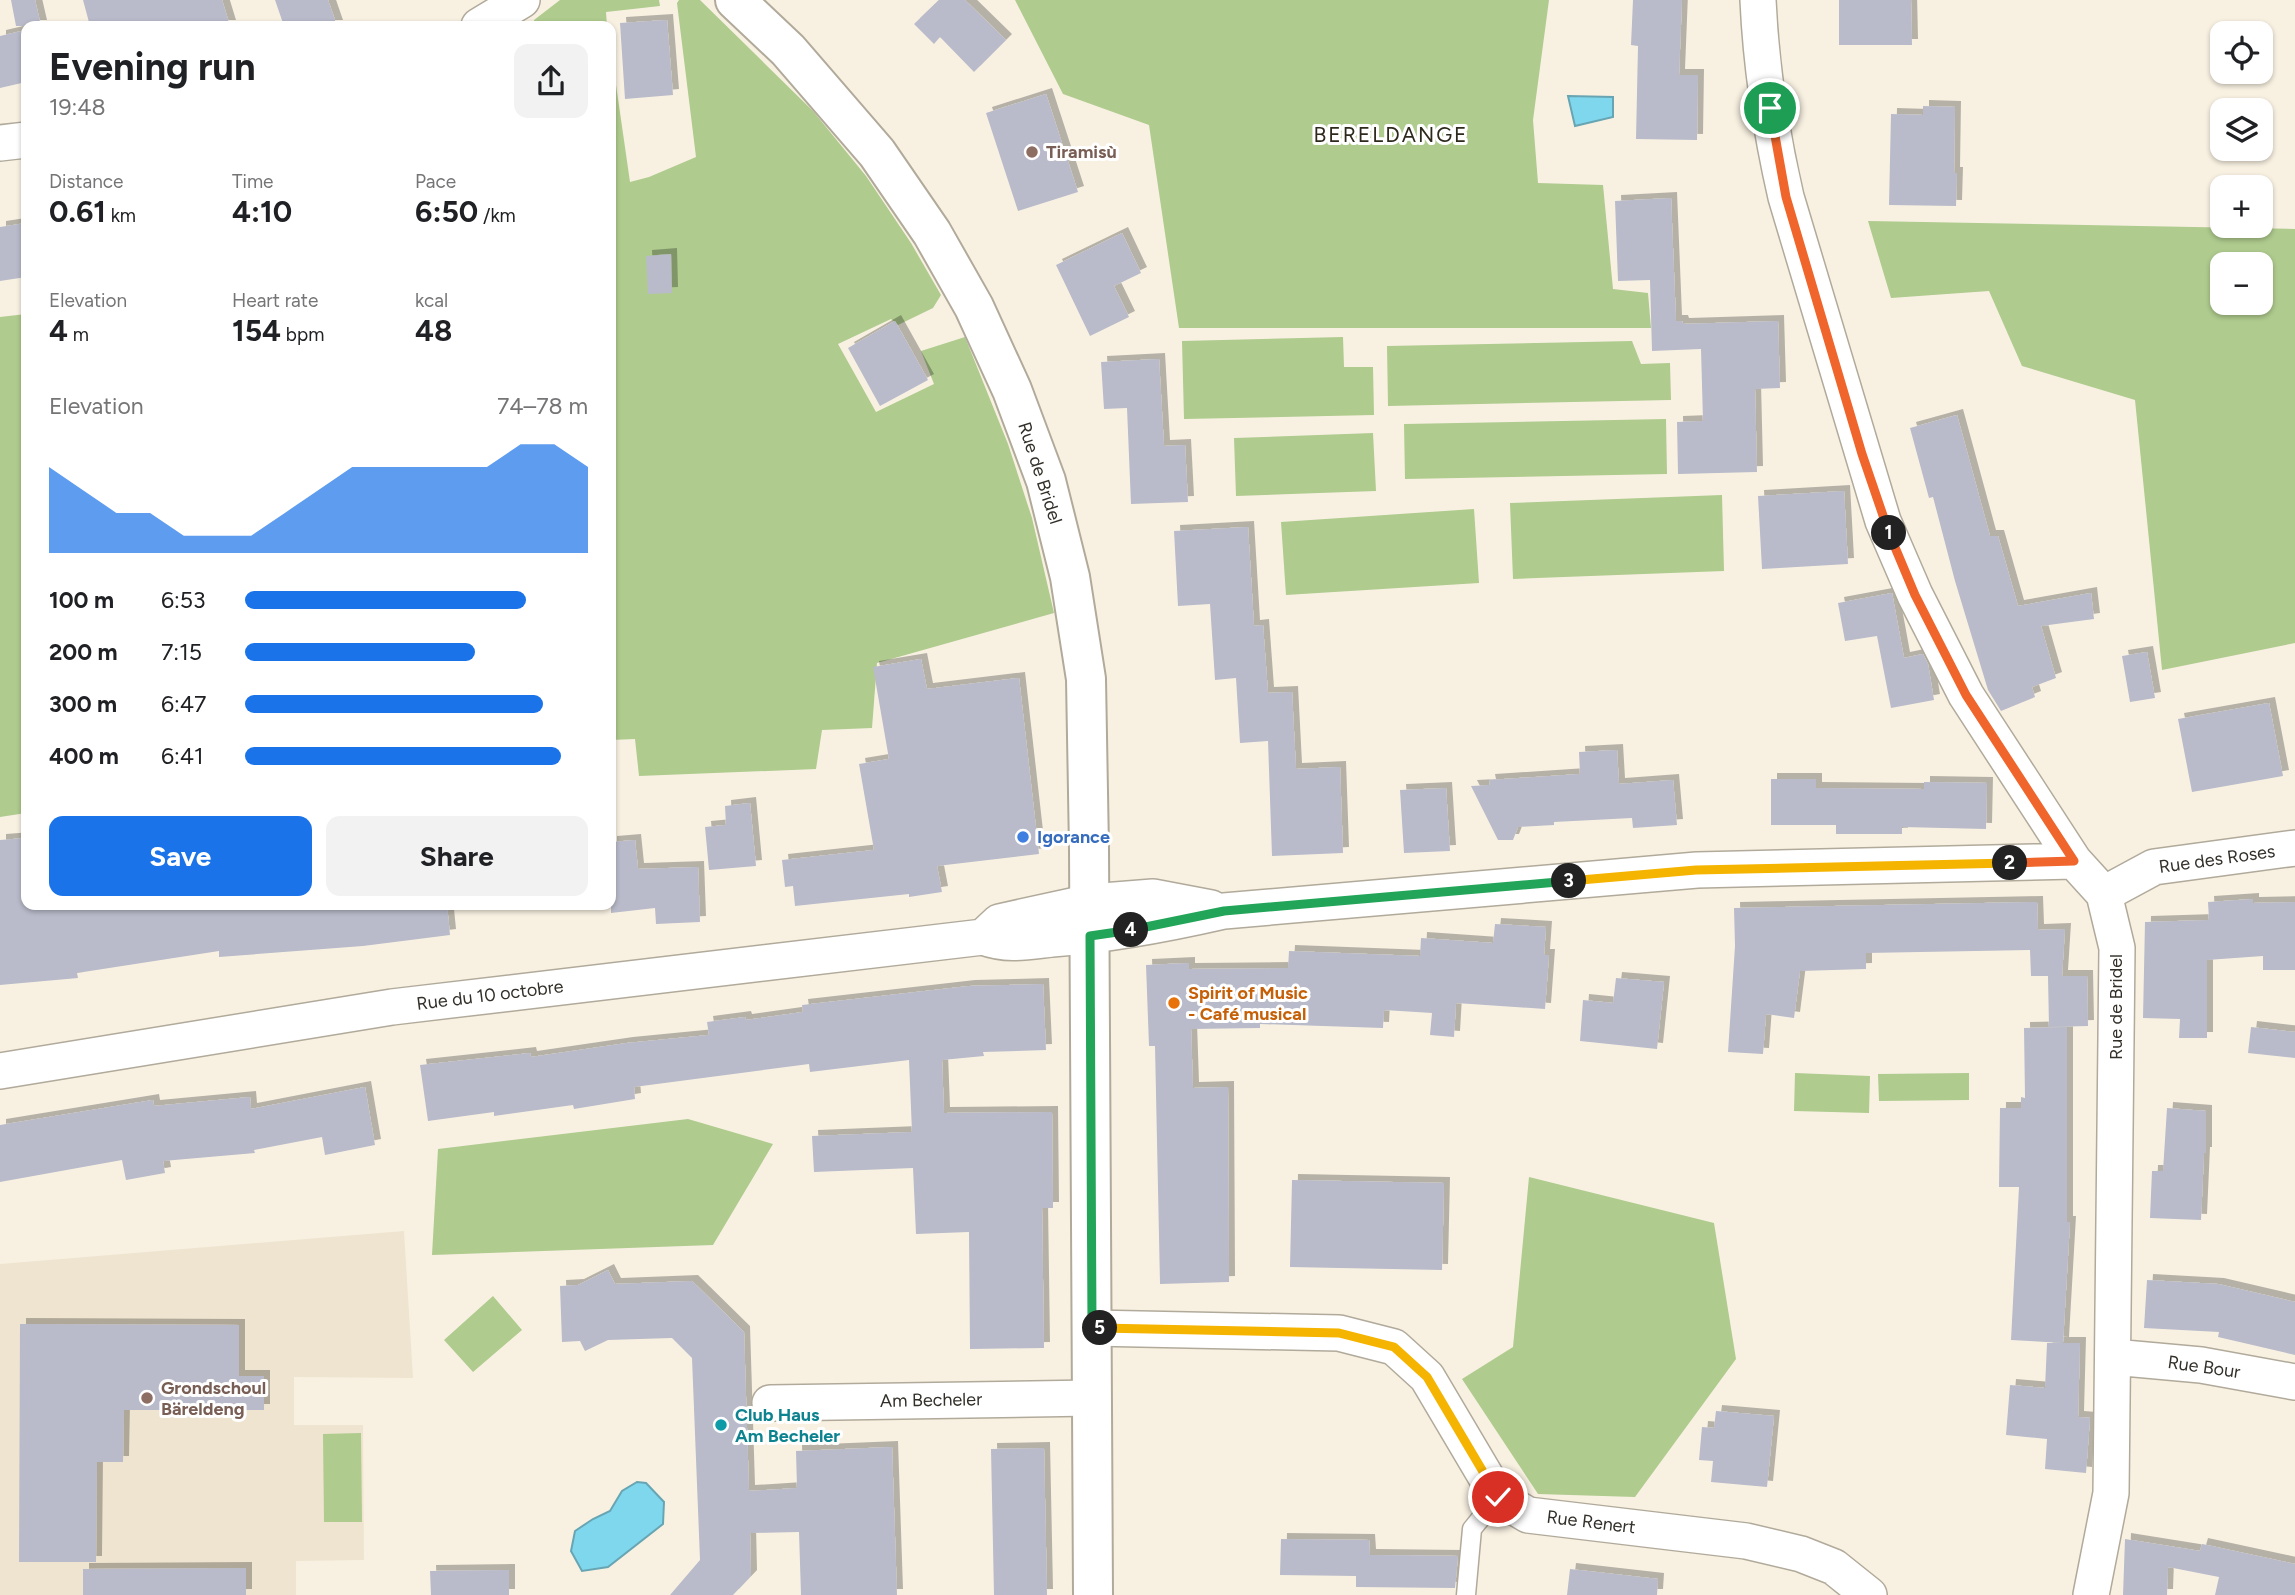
<!DOCTYPE html>
<meta charset="utf-8">
<style>
body{margin:0;font-family:Figtree,sans-serif;background:#f2f2f2;color:#202124;height:100vh;display:flex;flex-direction:column;font-size:26px;white-space:nowrap}
*{box-sizing:border-box;margin:0}
p{font-size:23px;color:#757577}
.icon{flex:none;width:38px;height:38px;fill:none;stroke:currentColor;stroke-width:2;stroke-linecap:round;stroke-linejoin:round}
.map{position:relative;flex:1;overflow:hidden}
.side{position:absolute;left:21px;top:21px;width:595px;height:889px;display:flex;flex-direction:column;background:#fff;border-radius:14px;box-shadow:0 2px 5px #0004}
.side>*{flex:none}
.buttons{position:absolute;left:2210px;top:21px;display:grid;gap:14px}
.buttons a{display:grid;place-items:center;width:63px;height:63px;border-radius:14px;background:#fff;box-shadow:0 2px 5px #0004;font-size:35px}
.pin{position:absolute;display:grid;place-items:center;width:60px;height:60px;color:#fff;margin:-30px;border:4px solid #fff;border-radius:50%;box-shadow:0 2px 7px #0007}
.km{position:absolute;width:35px;height:35px;margin:-18px;border-radius:50%;background:#222;color:#fff;font-size:19px;line-height:35px;text-align:center}
.round{display:grid;place-items:center;flex:none;width:74px;height:74px;border-radius:14px;background:#f2f2f2}
.head{display:flex;align-items:center;justify-content:space-between;height:119px;padding:0 28px}
h1{font-size:38px;font-weight:700;line-height:52px}
.figures{display:grid;grid-template-columns:repeat(3,1fr);gap:10px;height:119px;padding:7px 28px}
.figures div{display:grid;align-content:center}
.figures b{font-size:30px;font-weight:700}
.figures small{font-size:19px;font-weight:400}
.figures p{font-size:19px}
.chart{height:196px;padding:14px 28px}
.chart p{display:flex;justify-content:space-between}
.chart svg{width:100%;height:126px;margin-top:7px;fill:#1a73e8;opacity:.7}
.button{display:flex;gap:14px;margin-top:auto;padding:14px 28px}
.button a{flex:1;height:80px;border-radius:14px;background:#1a73e8;color:#fff;font-size:28px;font-weight:700;line-height:80px;text-align:center}
.button a+a{background:#f2f2f2;color:#202124}
ul{padding:0 28px;list-style:none;font-size:23px}
li{display:grid;grid-template-columns:112px 84px 1fr;align-items:center;height:52px}
li i{height:18px;border-radius:9px;background:#1a73e8}
.map>svg:first-child{display:block}
.built{fill:#efe4cf}
.green{fill:#afcb8e;fill-rule:evenodd}
.water{fill:#7fd7ee;stroke:#68a5b3;stroke-width:2}
.building{fill:#b9bbca;filter:url(#shadow)}
.lines{fill:none;stroke-linecap:round;stroke-linejoin:round}
.service-casing{stroke:#b1aa9b;stroke-width:21}
.minor-casing{stroke:#b1aa9b;stroke-width:38}
.secondary-casing{stroke:#b1aa9b;stroke-width:42}
.service{stroke:#fff;stroke-width:18}
.minor{stroke:#fff;stroke-width:35}
.secondary{stroke:#fff;stroke-width:38}
.split-1-casing{stroke:#fff;stroke-width:14}
.split-2-casing{stroke:#fff;stroke-width:14}
.split-3-casing{stroke:#fff;stroke-width:14}
.split-4-casing{stroke:#fff;stroke-width:14}
.split-5-casing{stroke:#fff;stroke-width:14}
.split-6-casing{stroke:#fff;stroke-width:14}
.split-1{stroke:#f0652b;stroke-width:9}
.split-2{stroke:#f0652b;stroke-width:9}
.split-3{stroke:#f5b400;stroke-width:9}
.split-4{stroke:#22a559;stroke-width:9}
.split-5{stroke:#22a559;stroke-width:9}
.split-6{stroke:#f5b400;stroke-width:9}
.education-dot{fill:#8d6e63;stroke:#fff;stroke-width:2.5}
.shop-dot{fill:#3f7fe0;stroke:#fff;stroke-width:2.5}
.food-dot{fill:#e8710a;stroke:#fff;stroke-width:2.5}
.culture-dot{fill:#0f9aa8;stroke:#fff;stroke-width:2.5}
.labels{text-anchor:middle;dominant-baseline:central;stroke-width:6;stroke-linejoin:round;paint-order:stroke}
.education-label{font-size:18px;font-weight:bold;fill:#785e54;stroke:#fff;text-anchor:start}
.street-label{font-size:18px;fill:#33302a;stroke:#fff}
.shop-label{font-size:18px;font-weight:bold;fill:#366cbe;stroke:#fff;text-anchor:start}
.food-label{font-size:18px;font-weight:bold;fill:#c56008;stroke:#fff;text-anchor:start}
.culture-label{font-size:18px;font-weight:bold;fill:#0d838f;stroke:#fff;text-anchor:start}
.quarter-label{font-size:21px;letter-spacing:2px;fill:#2e291d;stroke:#fff}
</style>
<div class="map">
<svg width="2295" height="1595" viewBox="0 0 2295 1595">
<defs>
<filter id="shadow"><feDropShadow dx="6" dy="-6" stdDeviation="0" flood-color="#0004"/></filter>
</defs>
<rect width="100%" height="100%" fill="#f8f1e2"/>
<path class="built" d="M404,1231L413,1378L294,1377V1425H363L364,1560L296,1561V1595H0V1264Z"/>
<path class="green" d="M560,0H659L660,6L606,12L607,26H535L534,20Z
M679,0H700L813,111L866,176L911,243L941,295L933,308L898,325L891,319L838,344L876,412L934,384L921,351L965,337L1008,444L1032,518L1054,613L877,663L872,728L822,730L816,769L639,776L635,739L611,740V50L630,182L649,177L696,157L677,3Z
M1015,0H1549L1533,120L1538,183L1603,185L1613,289L1648,293L1651,328H1179L1149,125L1063,94Z
M1868,221L2295,229V643L2162,670L2135,400L2022,366L1989,291L1891,298ZM2222,264H2261V303H2222Z
M26,314V813L0,817V317Z
M1343,337L1344,367H1373L1374,415L1184,419L1182,341Z
M1632,341L1641,364L1670,363L1671,400L1388,406L1387,346Z
M1666,419L1667,474L1405,479L1404,424Z
M1373,433L1376,491L1236,496L1234,438Z
M1722,495L1724,571L1513,579L1510,503Z
M1474,509L1479,583L1286,595L1281,522Z
M1795,1073L1870,1076L1869,1113L1794,1111Z
M1969,1073V1100L1879,1101L1878,1074Z
M688,1119L773,1144L713,1245L432,1255L438,1149Z
M1529,1177L1714,1223L1736,1359L1635,1497L1538,1494L1462,1379L1513,1347Z
M493,1296L522,1330L473,1372L444,1340Z
M361,1433L362,1522H324L323,1434Z"/>
<path class="water" d="M1568,96L1613,97V117L1575,126Z
M637,1482L646,1483L664,1502L663,1524L608,1567L582,1571L571,1551L575,1531L593,1519L610,1511L622,1491Z"/>
<path class="building" d="M11,0H35L41,26H16Z
M83,0H222L230,26H90Z
M275,0H328L337,26H284Z
M939,0H965L1006,40L974,72L940,37L934,44L914,24Z
M1633,0H1682L1679,75H1698L1697,140L1636,139L1638,46L1631,45Z
M1839,0H1911L1912,45H1839Z
M667,20L673,95L625,99L620,23Z
M26,30V82L0,88V36Z
M1046,94L1078,192L1018,211L986,113Z
M1923,106L1955,107L1954,173H1957L1956,206L1889,205L1891,114L1923,115Z
M1671,198L1676,321H1682L1683,324L1778,321L1780,388L1755,389L1757,472L1678,474L1677,422L1703,421L1701,349L1652,351L1650,280L1618,281L1615,201Z
M26,223V277L0,281V227Z
M1122,233L1141,273L1114,286L1129,317L1090,336L1056,265Z
M671,254L672,293L648,294L646,256Z
M895,321L928,380L880,406L848,348Z
M1159,359L1164,446L1185,445L1188,502L1131,504L1127,408L1104,409L1101,362Z
M1957,415L1990,536H1998L2018,606L2091,593L2094,619L2041,626L2056,678L2032,687L2035,697L2001,711L1988,690L1955,581L1933,497L1929,498L1910,428Z
M1844,491L1848,564L1762,569L1758,496Z
M1248,527L1254,626L1263,625L1268,693L1292,692L1296,769L1340,767L1343,853L1272,856L1268,741L1240,743L1236,678L1215,680L1210,604L1178,606L1174,531Z
M1892,593L1904,658L1923,654L1928,664L1934,700L1891,708L1877,636L1845,641L1838,603Z
M2147,652L2155,698L2130,702L2122,656Z
M921,659L927,689L1019,678L1039,854L937,866L942,892L909,897V894L795,906L793,886L785,887L782,860L874,850L859,764L889,759L873,667Z
M2269,703L2283,776L2192,792L2178,719Z
M1617,750L1619,784L1673,780L1677,825L1633,828L1632,818L1554,822V825L1518,827L1513,840H1498L1471,786L1490,785L1489,780L1580,774L1579,752Z
M1771,779H1816V788L1924,789V782L1987,783L1986,829L1902,827V834H1836V825H1771Z
M1446,788L1450,851L1404,853L1400,790Z
M750,803L756,866L709,870L705,827L726,825L725,806Z
M26,838V905H447L450,935L363,946L219,957V951L77,973L78,978L0,985V840Z
M635,840L638,869L698,867L700,922L656,924L655,908L611,913V842Z
M2253,899V903L2295,902V970H2263V956L2207,960V1038H2179L2180,1019L2143,1018L2145,922L2209,920L2208,902Z
M2037,902L2038,930L2065,929L2062,976H2031L2030,950L1866,953V969L1800,971L1794,1018L1766,1014L1763,1054L1728,1052L1735,946L1734,908Z
M1495,924L1546,927L1544,955H1549L1545,1009L1456,1003L1454,1037L1430,1035L1432,1013L1384,1010L1383,1028L1260,1024V1028L1191,1029L1193,1088L1228,1087L1229,1282L1160,1284L1155,1046H1149L1146,965L1189,963V969L1288,968L1289,951L1420,956L1421,938L1493,943Z
M2048,976H2087L2088,1026L2049,1027Z
M1616,978L1664,982L1657,1049L1580,1041L1583,1000L1613,1003Z
M1043,984L1046,1050L983,1052L984,1056L942,1060L944,1113L1052,1112L1053,1208H1042L1044,1348L970,1349L969,1232L916,1234L913,1168L814,1172L812,1136L912,1132L909,1060L810,1072L809,1064L634,1087L635,1099L574,1109L573,1105L494,1116V1112L428,1121L420,1065L530,1053L531,1057L627,1043L709,1035L707,1022L745,1017L746,1020L803,1012L802,1005L969,986Z
M2067,1027V1222H2070L2063,1343L2011,1340L2019,1187H1999L2000,1108H2021V1097L2025,1098L2024,1028Z
M2251,1027L2295,1032V1058L2248,1053Z
M365,1087L375,1145L325,1155L322,1137L254,1150L255,1153L163,1161L165,1173L126,1180L122,1160L0,1182V1125L153,1100L154,1106L250,1097L251,1109Z
M2167,1108L2206,1111V1153H2204L2201,1220L2150,1218L2152,1171H2163Z
M1292,1180L1444,1183L1442,1270L1290,1267Z
M608,1270L615,1284L692,1281L744,1332L749,1491L797,1488L796,1451L892,1447L897,1595H801L799,1532L750,1533L751,1576L733,1595H670L700,1560L692,1358L672,1338L608,1340L585,1351L580,1341L562,1342L560,1286L578,1285Z
M2147,1280L2218,1284L2295,1302V1355L2218,1337L2219,1332L2144,1328Z
M20,1324L239,1325V1376H264V1410H124L123,1462H97L96,1562H19Z
M2047,1343H2080L2078,1417L2090,1418L2086,1473L2045,1469L2047,1439L2006,1435L2010,1385L2045,1388Z
M1716,1411L1774,1416L1767,1487L1711,1482L1713,1461L1699,1460L1702,1427L1714,1428Z
M1044,1448L1047,1595H994L991,1449Z
M1281,1539L1369,1540L1370,1555L1458,1556L1455,1588L1356,1587V1576L1280,1575Z
M2125,1539L2200,1551L2202,1544L2295,1564V1595H2215L2219,1577L2168,1567L2167,1595H2123Z
M246,1568V1595H83V1569Z
M1570,1569L1658,1579L1657,1595H1567Z
M509,1570V1595H431L430,1571Z"/>
<g class="lines">
<g class="service-casing">
<path id="service" d="M1466,1595L1472,1529L1498,1497"/>
</g>
<g class="minor-casing">
<path id="minor" d="M1758,0C1761,66 1771,132 1786,197L1883,521L1915,595L1966,695L2074,861
M479,26L522,0
M0,143L26,140
M2104,894L2154,867L2295,848
M983,937L999,922L1090,902L1153,897L1211,908
M0,1071L392,1007L983,937C1008,946 1026,942 1052,939C1111,935 1167,924 1224,911L1697,870L2074,861L2104,894L2117,948L2111,1493L2091,1595
M1092,1328L1339,1333L1394,1347L1427,1377L1498,1497L1528,1515L1746,1541L1801,1554L1834,1567L1869,1595
M2113,1357L2201,1365L2295,1382
M770,1403L1092,1398"/>
</g>
<g class="secondary-casing">
<path id="secondary" d="M735,0L788,50L877,153L932,233L974,307L1012,390L1046,481L1070,577L1086,679L1089,849L1093,1595"/>
</g>
<use href="#service" class="service"/>
<use href="#minor" class="minor"/>
<use href="#secondary" class="secondary"/>
</g>
<g class="lines">
<g class="split-1-casing">
<path id="split-1" d="M1770,108L1786,197L1862,454L1889,533"/>
</g>
<g class="split-2-casing">
<path id="split-2" d="M1889,533L1915,595L1966,695L2074,861L2010,863"/>
</g>
<g class="split-3-casing">
<path id="split-3" d="M1569,881L1696,870L2010,863"/>
</g>
<g class="split-4-casing">
<path id="split-4" d="M1131,930L1224,911L1569,881"/>
</g>
<g class="split-5-casing">
<path id="split-5" d="M1100,1328H1092L1090,936L1131,930"/>
</g>
<g class="split-6-casing">
<path id="split-6" d="M1100,1328L1339,1333L1394,1347L1427,1377L1498,1497"/>
</g>
<use href="#split-1" class="split-1"/>
<use href="#split-2" class="split-2"/>
<use href="#split-3" class="split-3"/>
<use href="#split-4" class="split-4"/>
<use href="#split-5" class="split-5"/>
<use href="#split-6" class="split-6"/>
</g>
<g class="education-dot">
<circle cx="1032" cy="152" r="7"/>
<circle cx="147" cy="1398" r="7"/>
</g>
<circle class="shop-dot" cx="1023" cy="837" r="7"/>
<circle class="food-dot" cx="1174" cy="1003" r="7"/>
<circle class="culture-dot" cx="721" cy="1425" r="7"/>
<g class="labels">
<g class="education-label">
<text x="1046" y="152">Tiramisù</text>
<text x="161" y="1388">Grondschoul<tspan x="161" dy="21">Bäreldeng</tspan></text>
</g>
<g class="street-label">
<text transform="translate(1040 473) rotate(72)">Rue de Bridel</text>
<text transform="translate(2217 859) rotate(-8)">Rue des Roses</text>
<text transform="translate(490 995) rotate(-7)">Rue du 10 octobre</text>
<text transform="translate(2116 1007) rotate(-90)">Rue de Bridel</text>
<text transform="translate(2204 1367) rotate(8)">Rue Bour</text>
<text transform="translate(931 1400) rotate(-1)">Am Becheler</text>
<text transform="translate(1591 1522) rotate(7)">Rue Renert</text>
</g>
<g class="shop-label">
<text x="1037" y="837">Igorance</text>
</g>
<g class="food-label">
<text x="1188" y="993">Spirit of Music<tspan x="1188" dy="21">- Café musical</tspan></text>
</g>
<g class="culture-label">
<text x="735" y="1415">Club Haus<tspan x="735" dy="21">Am Becheler</tspan></text>
</g>
<g class="quarter-label">
<text x="1391" y="134">BERELDANGE</text>
</g>
</g>
</svg>
<div class="buttons">
<a><svg class="icon" aria-label="locate" viewBox="0 0 24 24"><circle cx="12" cy="12" r="6"/><path d="M12 2v4M12 18v4M2 12h4M18 12h4"/></svg></a>
<a><svg class="icon" aria-label="layers" viewBox="0 0 24 24"><path d="M12 4l9 5-9 5-9-5zM3 14l9 5 9-5"/></svg></a>
<a>+</a>
<a>−</a>
</div>
<div class="pin" style="left:1770px;top:108px;background:#1e9e55"><svg class="icon" aria-label="arrive" viewBox="0 0 24 24"><path d="M6 21V4h12l-3 4 3 4H6"/></svg></div>
<div class="pin" style="left:1498px;top:1497px;background:#d93025"><svg class="icon" aria-label="check" viewBox="0 0 24 24"><path d="M5 12l5 5 9-10"/></svg></div>
<b class="km" style="left:1889px;top:533px">1</b>
<b class="km" style="left:2010px;top:863px">2</b>
<b class="km" style="left:1569px;top:881px">3</b>
<b class="km" style="left:1131px;top:930px">4</b>
<b class="km" style="left:1100px;top:1328px">5</b>
<section class="side">
<div class="head"><div><h1>Evening run</h1><p>19:48</p></div><a class="round"><svg class="icon" aria-label="share" viewBox="0 0 24 24"><path d="M12 15V3M7 8l5-5 5 5M5 13v7h14v-7"/></svg></a></div>
<div class="figures">
<div><p>Distance</p><b>0.61<small> km</small></b></div>
<div><p>Time</p><b>4:10</b></div>
<div><p>Pace</p><b>6:50<small> /km</small></b></div>
</div>
<div class="figures">
<div><p>Elevation</p><b>4<small> m</small></b></div>
<div><p>Heart rate</p><b>154<small> bpm</small></b></div>
<div><p>kcal</p><b>48</b></div>
</div>
<div class="chart"><p><span>Elevation</span>74–78 m</p>
<svg viewBox="0 0 160 44" preserveAspectRatio="none"><path d="M0 44V14L10 22L20 30L30 30L40 38L50 38L60 38L70 30L80 22L90 14L100 14L110 14L120 14L130 14L140 6L150 6L160 14V44z"/></svg>
</div>
<ul>
<li><b>100 m</b>6:53<i style="width:82%"></i></li>
<li><b>200 m</b>7:15<i style="width:67%"></i></li>
<li><b>300 m</b>6:47<i style="width:87%"></i></li>
<li><b>400 m</b>6:41<i style="width:92%"></i></li>
</ul>
<div class="button"><a>Save</a><a>Share</a></div>
</section>
</div>
